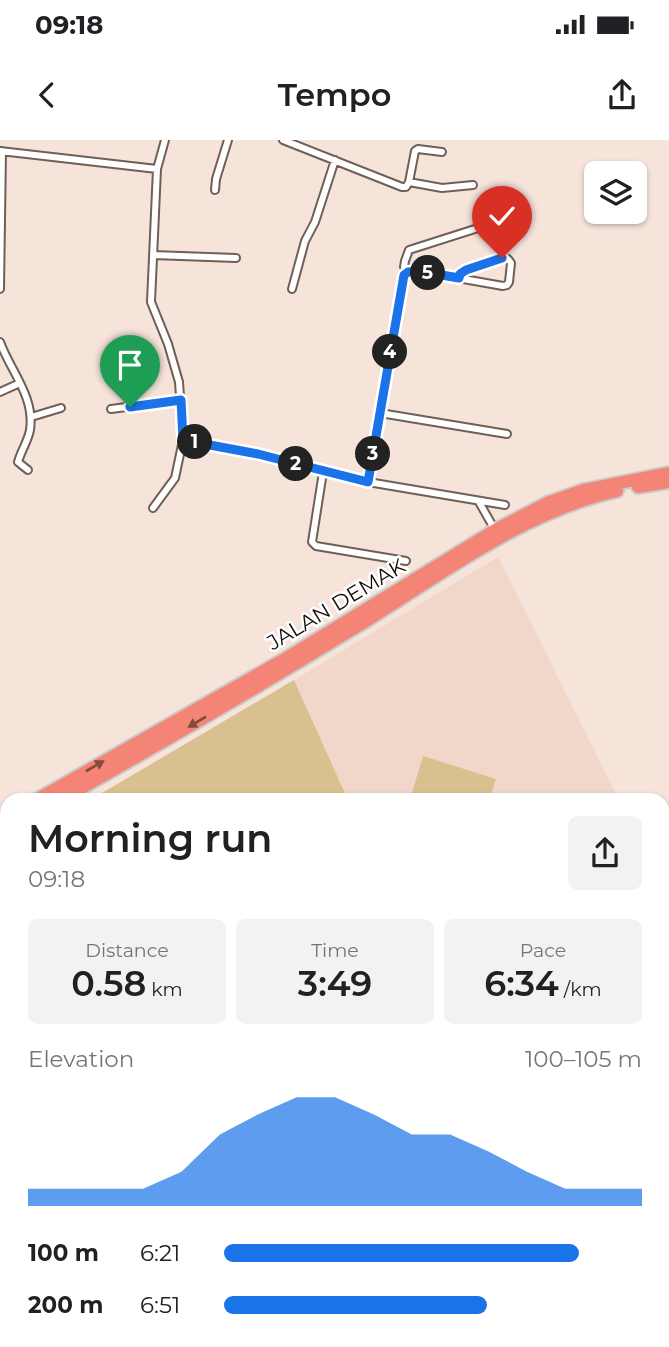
<!DOCTYPE html>
<meta charset="utf-8">
<style>
body{margin:0;font-family:Montserrat,sans-serif;background:#f2f2f2;color:#202124;height:100vh;display:flex;flex-direction:column;font-size:26px;white-space:nowrap}
*{box-sizing:border-box;margin:0}
p{font-size:23px;color:#757577}
.icon{flex:none;width:38px;height:38px;fill:none;stroke:currentColor;stroke-width:2;stroke-linecap:round;stroke-linejoin:round}
.map{position:relative;flex:1;overflow:hidden}
.panel{position:absolute;left:0px;top:653px;width:670px;height:555px;display:flex;flex-direction:column;background:#fff;border-radius:21px 21px 0 0;box-shadow:0 2px 5px #0004}
.panel>*{flex:none}
.buttons{position:absolute;left:584px;top:21px;display:grid;gap:14px}
.buttons a{display:grid;place-items:center;width:63px;height:63px;border-radius:10px;background:#fff;box-shadow:0 2px 5px #0004;font-size:35px}
.pin{position:absolute;display:grid;place-items:center;width:60px;height:60px;color:#fff;margin:-72px -30px;border-radius:50% 50% 50% 0;rotate:-45deg;box-shadow:0 0 7px #0007}
.pin .icon{rotate:45deg}
.km{position:absolute;width:35px;height:35px;margin:-18px;border-radius:50%;background:#222;color:#fff;font-size:19px;line-height:35px;text-align:center}
.round{display:grid;place-items:center;flex:none;width:74px;height:74px;border-radius:10px;background:#f2f2f2}
.headline{display:flex;align-items:center;justify-content:space-between;height:119px;padding:0 28px}
h1{font-size:38px;font-weight:600;line-height:52px}
.metrics{display:grid;grid-template-columns:repeat(3,1fr);gap:10px;height:119px;padding:7px 28px}
.metrics div{display:grid;align-content:center;border-radius:10px;background:#f2f2f2;text-align:center}
.metrics b{font-size:35px;font-weight:600}
.metrics small{font-size:19px;font-weight:400}
.metrics p{font-size:19px}
.chart{height:196px;padding:14px 28px}
.chart p{display:flex;justify-content:space-between}
.chart svg{width:100%;height:126px;margin-top:7px;fill:#1a73e8;opacity:.7}
ul{padding:0 28px;list-style:none;font-size:23px}
li{display:grid;grid-template-columns:112px 84px 1fr;align-items:center;height:52px}
li i{height:18px;border-radius:9px;background:#1a73e8}
.status{display:flex;justify-content:space-between;align-items:center;height:49px;padding:0 35px;background:#fff;direction:ltr}
.status svg{height:19px;fill:currentColor}
header{display:flex;justify-content:space-between;align-items:center;height:91px;padding:0 28px;background:#fff;font-size:32px;font-weight:600}
.map>svg:first-child{display:block}
.built{fill:#f0d7ca}
.green{fill:#d9c18f}
.lines{fill:none;stroke-linecap:round;stroke-linejoin:round}
.street-casing{stroke:#6e5f57;stroke-width:10}
.highway-casing{stroke:#cbcac9;stroke-width:16}
.street{stroke:#fff;stroke-width:6}
.highway{stroke:#f48576;stroke-width:12}
.oneway{fill:#844a40}
.route-casing{stroke:#fff;stroke-width:14}
.route{stroke:#1a73e8;stroke-width:9}
.labels{text-anchor:middle;dominant-baseline:central;stroke-width:5;stroke-linejoin:round;paint-order:stroke}
.street-label{font-size:21px;fill:#140e0b;stroke:#fff}
</style>
<div class="status"><b>09:18</b><svg viewBox="0 0 49 12"><path d="M0 12V9h3v3zM5 12V6h3v6zM10 12V3h3v9zM15 12V0h3v12zM26 1h20v11H26zM47 4h2v5h-2z"/></svg></div>
<header><svg class="icon" aria-label="back" viewBox="0 0 24 24"><path d="M15 5l-7 7 7 7"/></svg>Tempo<svg class="icon" aria-label="share" viewBox="0 0 24 24"><path d="M12 15V3M7 8l5-5 5 5M5 13v7h14v-7"/></svg></header>
<div class="map">
<svg width="669" height="1207" viewBox="0 0 669 1207">
<rect width="100%" height="100%" fill="#f6e4db"/>
<path class="built" d="M498,417L619,660H348L294,540Z"/>
<path class="green" d="M294,540L348,660H90Z
M423,616L496,639L489,660H410Z
M7,708V764L0,758V712Z
M0,786L7,793V1182L0,1179Z
M189,1201H262V1207H196L189,1203Z"/>
<g class="lines">
<g class="street-casing">
<path id="street" d="M283,0L402,47H406L409,42L415,11L418,9L442,12
M0,11L157,29
M409,42L442,48L473,45
M215,50L216,39L228,0
M153,115L236,118
M408,132L418,131L503,146L507,145L509,142L511,123L508,119L502,118L466,130L460,134L459,138
M408,132L404,127L405,121L409,110L525,73
M0,149L2,11
M292,149L305,101L315,82L335,20
M0,202C11,232 35,257 30,290C28,301 21,311 18,322L28,330
M0,252L20,243
M111,269L181,260
M380,273L507,294
M31,277L61,268
M183,300L258,314L323,332L368,342L505,365
M323,332L312,402L316,406L406,421
M368,342L404,135L408,132
M479,362L495,390
M153,368L175,338L183,300L179,242L168,204L151,162L157,29L165,0
M0,772L7,777
M663,811L669,796
M663,951L669,954
M663,1020L669,1022
M663,1152L669,1141
M383,1200L400,1207
M115,1207L119,1200
M311,1207L320,1200
M507,1207L510,1200
M644,1207L646,1200"/>
</g>
<g class="highway-casing">
<path id="highway" d="M638,347L669,342
M36,660L283,520L495,390L547,363L584,350L669,333
M60,660C162,603 263,544 363,483C443,433 523,372 617,351
M0,679L7,676
M0,693L7,689"/>
</g>
<use href="#street" class="street"/>
<use href="#highway" class="highway"/>
</g>
<defs><path id="oneway-solid" d="M-6-.8H1V-3.2L6.5 0L1 3.2V.8H-6Z" transform="scale(1.75)"/></defs>
<g class="oneway">
<use href="#oneway-solid" transform="translate(197 582) rotate(149)"/>
<use href="#oneway-solid" transform="translate(95 626) rotate(-30)"/>
</g>
<g class="lines">
<g class="route-casing">
<path id="route" d="M130,267L181,260L183,300L258,314L368,342L404,135L408,132L418,131L459,138L460,134L466,130L502,118"/>
</g>
<use href="#route" class="route"/>
</g>
<g class="labels">
<g class="street-label">
<text transform="translate(336 464) rotate(-31)">JALAN DEMAK</text>
</g>
</g>
</svg>
<div class="buttons">
<a><svg class="icon" aria-label="layers" viewBox="0 0 24 24"><path d="M12 4l9 5-9 5-9-5zM3 14l9 5 9-5"/></svg></a>
</div>
<div class="pin" style="left:130px;top:267px;background:#1e9e55"><svg class="icon" aria-label="arrive" viewBox="0 0 24 24"><path d="M6 21V4h12l-3 4 3 4H6"/></svg></div>
<div class="pin" style="left:502px;top:118px;background:#d93025"><svg class="icon" aria-label="check" viewBox="0 0 24 24"><path d="M5 12l5 5 9-10"/></svg></div>
<b class="km" style="left:195px;top:302px">1</b>
<b class="km" style="left:296px;top:324px">2</b>
<b class="km" style="left:373px;top:314px">3</b>
<b class="km" style="left:390px;top:212px">4</b>
<b class="km" style="left:428px;top:133px">5</b>
<section class="panel">
<div class="headline"><div><h1>Morning run</h1><p>09:18</p></div><a class="round"><svg class="icon" aria-label="share" viewBox="0 0 24 24"><path d="M12 15V3M7 8l5-5 5 5M5 13v7h14v-7"/></svg></a></div>
<div class="metrics">
<div><p>Distance</p><b>0.58<small> km</small></b></div>
<div><p>Time</p><b>3:49</b></div>
<div><p>Pace</p><b>6:34<small> /km</small></b></div>
</div>
<div class="chart"><p><span>Elevation</span>100–105 m</p>
<svg viewBox="0 0 160 44" preserveAspectRatio="none"><path d="M0 44V38L10 38L20 38L30 38L40 32L50 19L60 12L70 6L80 6L90 12L100 19L110 19L120 25L130 32L140 38L150 38L160 38V44z"/></svg>
</div>
<ul>
<li><b>100 m</b>6:21<i style="width:85%"></i></li>
<li><b>200 m</b>6:51<i style="width:63%"></i></li>
</ul>
</section>
</div>
